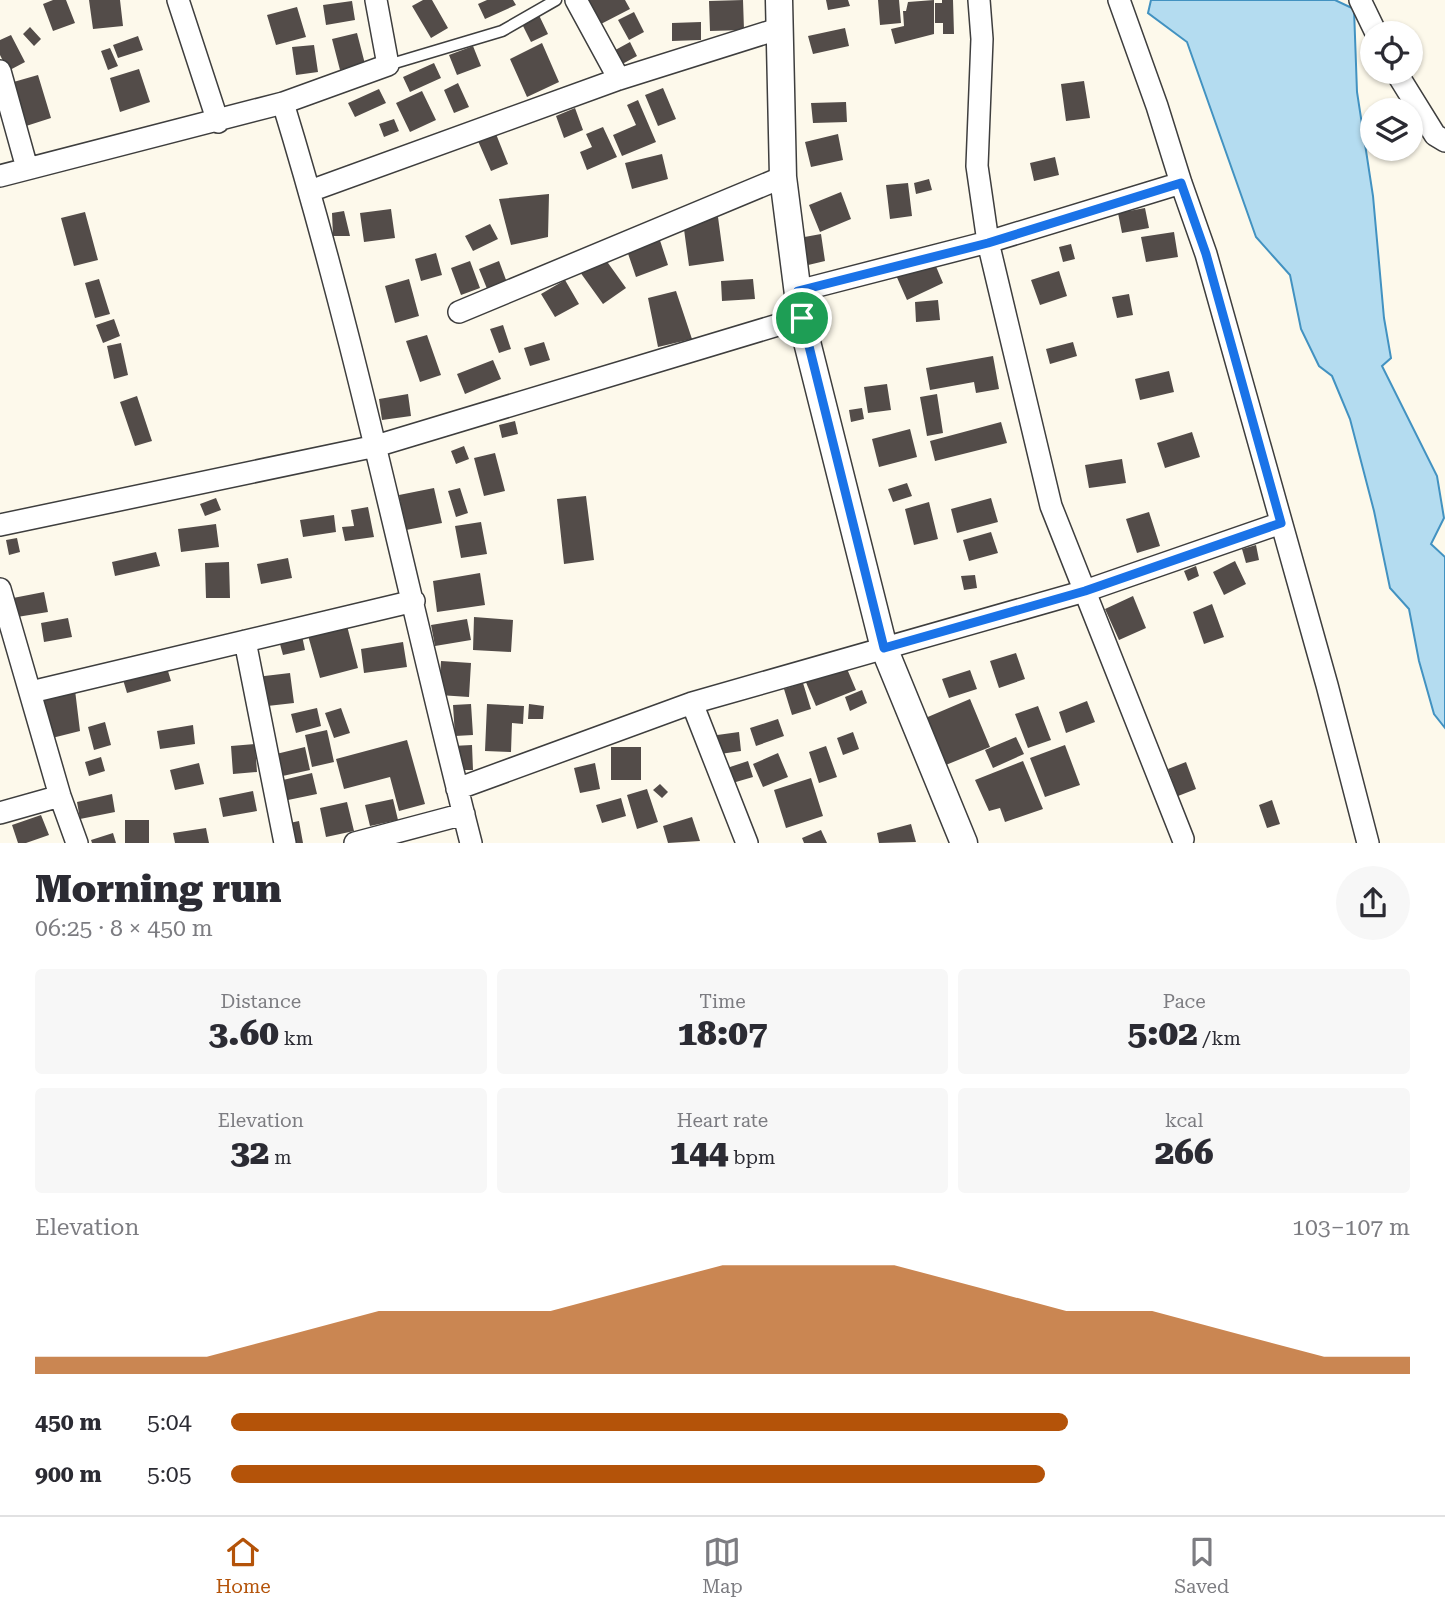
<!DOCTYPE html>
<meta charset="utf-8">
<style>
body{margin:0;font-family:"Roboto Serif",serif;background:#f7f7f7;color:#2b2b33;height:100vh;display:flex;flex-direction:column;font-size:26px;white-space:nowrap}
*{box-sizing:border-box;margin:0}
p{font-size:23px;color:#7c7c81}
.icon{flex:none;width:38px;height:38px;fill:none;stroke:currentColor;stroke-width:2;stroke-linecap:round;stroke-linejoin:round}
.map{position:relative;height:843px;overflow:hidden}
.sheet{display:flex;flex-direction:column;background:#fff;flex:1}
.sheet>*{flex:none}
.fabs{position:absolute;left:1360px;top:21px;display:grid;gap:14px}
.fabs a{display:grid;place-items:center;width:63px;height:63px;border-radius:50%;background:#fff;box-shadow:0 2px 5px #0004;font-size:35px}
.pin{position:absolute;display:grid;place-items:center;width:60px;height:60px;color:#fff;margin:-30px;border:4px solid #fff;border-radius:50%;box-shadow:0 2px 7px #0007}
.round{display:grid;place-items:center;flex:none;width:74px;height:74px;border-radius:37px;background:#f7f7f7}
.headline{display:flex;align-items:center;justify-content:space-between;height:119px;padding:0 35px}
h1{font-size:38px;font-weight:800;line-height:52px}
.stats{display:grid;grid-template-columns:repeat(3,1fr);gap:10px;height:119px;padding:7px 35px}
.stats div{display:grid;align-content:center;border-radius:7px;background:#f7f7f7;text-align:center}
.stats b{font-size:35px;font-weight:800}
.stats small{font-size:19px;font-weight:400}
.stats p{font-size:19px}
.chart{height:196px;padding:14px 35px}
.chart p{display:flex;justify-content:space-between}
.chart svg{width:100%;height:126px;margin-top:7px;fill:#b45309;opacity:.7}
ul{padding:0 35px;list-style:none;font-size:23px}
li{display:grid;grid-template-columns:112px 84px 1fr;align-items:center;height:52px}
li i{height:18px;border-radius:9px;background:#b45309}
.dock{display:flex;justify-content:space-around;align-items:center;height:98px;border-top:2px solid #e1e1e2;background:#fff;font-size:19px;color:#7c7c81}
.dock a{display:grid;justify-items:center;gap:4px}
.dock .active{color:#b45309}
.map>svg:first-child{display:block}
.water{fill:#b4dcf0;stroke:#4292c1;stroke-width:2}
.building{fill:#534c49}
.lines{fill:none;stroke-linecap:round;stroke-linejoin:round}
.service-casing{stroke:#3e3e3e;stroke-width:13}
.minor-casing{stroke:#3e3e3e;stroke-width:24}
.tertiary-casing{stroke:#3e3e3e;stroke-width:29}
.service{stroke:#fff;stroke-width:10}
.minor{stroke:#fff;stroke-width:21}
.tertiary{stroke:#fff;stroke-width:26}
.route-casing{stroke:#fff;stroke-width:14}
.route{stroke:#1a73e8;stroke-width:9}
</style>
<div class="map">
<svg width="1445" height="843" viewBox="0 0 1445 843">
<rect width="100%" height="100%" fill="#fdf9eb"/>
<path class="water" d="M1151,0H1335L1354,9L1357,92L1373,196L1384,318L1391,358L1382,366L1437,476L1444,518L1431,544L1445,557V728L1434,714L1419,661L1409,609L1390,588L1374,511L1350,419L1332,376L1319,366L1301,329L1290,275L1256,237L1187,42L1148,13Z"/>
<path class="building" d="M53,0H66L75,23L53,31L43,4Z
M89,0H120L123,26L93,29Z
M423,0H432L448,28L431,38L412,6Z
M487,0H513L516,5L485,19L478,4Z
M588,0H625L630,9L599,25L586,1Z
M743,0L744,30L710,31L709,1Z
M826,0H848L850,6L828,10Z
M878,0H899L901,23L880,25Z
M934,0V34L895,44L891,29L904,26L903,11H906L908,2Z
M942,0H953L954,34H943V23H935V3H942Z
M352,1L355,20L326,25L323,5Z
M297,7L306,37L276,45L267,15Z
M537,11L548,34L531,42L519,18Z
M634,12L644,32L629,40L618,20Z
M701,22V40L672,41V23Z
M30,27L41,39L34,46L23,34Z
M845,28L849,46L813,54L808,36Z
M357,33L365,64L340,70L332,39Z
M11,35L25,62L8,71L0,55V40Z
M138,36L143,50L118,58L113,45Z
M630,42L637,56L615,68L608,54Z
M542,43L559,82L527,97L510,59Z
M314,45L318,72L296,75L292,47Z
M473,46L481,66L457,75L449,55Z
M110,48L118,66L108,70L101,51Z
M434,63L441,78L410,92L403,77Z
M139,69L150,102L120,112L110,78Z
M38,75L51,118L23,127L10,83Z
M1084,81L1090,118L1066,121L1061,84Z
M458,83L469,107L454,113L444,90Z
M663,88L676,119L658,126L645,95Z
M379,89L386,103L355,117L348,103Z
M422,91L436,120L410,132L396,103Z
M638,100L656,142L622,156L613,135L636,125L627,105Z
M846,102L847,122L813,123L811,103Z
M575,108L583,130L564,138L556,116Z
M394,119L399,131L384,137L379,124Z
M603,127L617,157L587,170L580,152L592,147L586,134Z
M496,134L508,164L491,171L478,141Z
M838,134L843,160L811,167L805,142Z
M662,154L668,179L632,189L625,163Z
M1055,157L1059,175L1034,181L1030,163Z
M929,179L932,190L916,194L914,183Z
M908,183L912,216L890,219L886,185Z
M841,192L851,219L820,232L809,205Z
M549,194L548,237L511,245L499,199Z
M1145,208L1149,228L1122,233L1118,213Z
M391,209L395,238L364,242L360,213Z
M344,211L350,236H333L332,213Z
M85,212L98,260L74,266L61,218Z
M718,217L724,261L689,266L683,222Z
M654,222L668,265L636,277L622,236Z
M490,224L498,239L473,251L465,236Z
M1174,232L1178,257L1146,262L1141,237Z
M821,234L825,261L804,266L799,238Z
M1071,244L1075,259L1063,262L1059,247Z
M436,253L442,275L421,281L415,259Z
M603,256L626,288L603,304L580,272Z
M932,257L943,283L907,300L895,273Z
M470,261L480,288L461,295L451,268Z
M499,261L509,288L490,296L479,269Z
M1059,271L1067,296L1040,305L1031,280Z
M99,279L110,314L95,318L85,283Z
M409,279L419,316L395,323L385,286Z
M753,279L755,299L722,301L721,281Z
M565,280L579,304L555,317L541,294Z
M676,291L692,339L658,347L648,298Z
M1129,294L1133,315L1117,318L1112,297Z
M938,300L940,320L916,322L915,302Z
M114,319L120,336L103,343L96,325Z
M503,325L511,349L499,353L490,329Z
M427,335L441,375L420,382L406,341Z
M544,342L550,360L530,366L524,348Z
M1073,342L1077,356L1050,364L1046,349Z
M121,343L128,375L114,379L107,346Z
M993,356L999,389L976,393L974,382L930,390L926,368Z
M493,360L501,379L465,394L457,374Z
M1169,371L1174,392L1140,400L1135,379Z
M887,384L891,410L868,413L864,387Z
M408,394L411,416L382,420L379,399Z
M937,394L943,433L927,436L920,397Z
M137,396L152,441L135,446L120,402Z
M862,408L864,419L851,422L849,410Z
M515,421L518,434L502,438L499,425Z
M1001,422L1007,443L935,461L930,441Z
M910,429L917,457L879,467L872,439Z
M1192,432L1200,457L1165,468L1157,443Z
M464,446L469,459L456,464L451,451Z
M495,453L505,491L484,496L474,458Z
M1122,459L1126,483L1089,488L1085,465Z
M907,483L912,496L893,502L888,489Z
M434,488L442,523L406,530L399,495Z
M460,488L468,513L456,517L448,491Z
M586,496L594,560L564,564L557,499Z
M216,498L221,510L205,516L200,504Z
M991,498L998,522L957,533L951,509Z
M929,502L938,539L914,545L905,509Z
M368,507L374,537L345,541L342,527L354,526L351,510Z
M1149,512L1160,546L1137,553L1126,519Z
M334,515L336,532L303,537L300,520Z
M481,522L487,554L461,558L455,526Z
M216,524L219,547L181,552L178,529Z
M991,532L998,553L969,561L963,540Z
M17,538L20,552L9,555L6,540Z
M1256,545L1259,560L1246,563L1242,549Z
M156,552L160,566L115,576L112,562Z
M288,558L292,578L261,584L257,564Z
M1235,561L1246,584L1224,595L1213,572Z
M229,562L230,598H206L205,563Z
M1196,566L1199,576L1188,581L1184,571Z
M480,573L485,605L437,612L433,581Z
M975,575L977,588L964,590L961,576Z
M44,592L48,612L17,617L13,598Z
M1133,596L1146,628L1119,640L1105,609Z
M1212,604L1224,637L1204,644L1193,612Z
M474,617L513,620L511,652L473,650Z
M68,618L72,637L44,642L41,623Z
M467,619L471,640L435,646L431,625Z
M346,622L358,668L320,678L307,632Z
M301,631L305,650L283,655L278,637Z
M403,642L407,667L364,673L361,649Z
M1016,653L1025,679L999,688L990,661Z
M165,661L171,681L127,693L121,673Z
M441,661L471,663L469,697L439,695Z
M845,664L856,690L816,706L805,680Z
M970,670L977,689L949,698L942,679Z
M290,673L294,703L250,708L247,678Z
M803,683L811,709L792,715L784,689Z
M75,690L80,731L44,740L32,692Z
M862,690L867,703L850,711L845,697Z
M970,699L990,747L936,769L916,722Z
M1087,701L1095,722L1066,733L1059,712Z
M471,704L473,735L455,736L453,705Z
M487,704L524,706L523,724L512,723L511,752L485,751Z
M529,704L544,706L543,719H528Z
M1038,706L1051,740L1028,748L1015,714Z
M317,708L321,726L296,733L291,714Z
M341,708L350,733L334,738L325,713Z
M778,719L784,736L756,746L750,728Z
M105,722L111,745L94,750L88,727Z
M193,725L195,744L160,749L157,731Z
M327,730L334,762L312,767L305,735Z
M739,732L741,751L713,755L710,736Z
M853,732L859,749L843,755L837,738Z
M1016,737L1024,754L993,768L985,750Z
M407,740L425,804L399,811L390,777L344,789L336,759Z
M255,744L257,772L233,774L231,746Z
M472,745L473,770H453L452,746Z
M1065,745L1080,785L1045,797L1030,758Z
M826,746L837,777L819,783L809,752Z
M305,747L310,770L278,777L272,755Z
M611,747H641V780H611Z
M778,753L788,777L763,787L753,764Z
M101,757L105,771L89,776L85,762Z
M748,761L753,777L729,784L724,769Z
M1023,761L1043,809L1005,822L1000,808L989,811L975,780Z
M1186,762L1196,789L1178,796L1168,769Z
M199,763L204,784L175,790L170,770Z
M595,763L600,789L580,793L574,768Z
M312,773L317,794L288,800L283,780Z
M811,778L823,816L786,828L774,790Z
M660,784L668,792L662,798L653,790Z
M647,789L658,822L637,829L627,795Z
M253,791L257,811L223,817L219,798Z
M112,794L115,812L80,819L77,802Z
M621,798L626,816L602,823L596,805Z
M393,799L398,820L370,826L365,805Z
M1272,800L1280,824L1267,828L1259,805Z
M347,802L354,831L326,837L320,808Z
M41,815L49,835L26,843H18L12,825Z
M692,817L700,841L668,843L663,826Z
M125,820H149V843H125Z
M299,821L303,843H279L275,826Z
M911,824L916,842L879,843L877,833Z
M206,828L209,843H175L173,833Z
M821,830L827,843H804L802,838Z
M113,833L116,843H92L91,840Z"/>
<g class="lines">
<g class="service-casing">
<path id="service" d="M388,65L502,31L556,0"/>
</g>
<g class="minor-casing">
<path id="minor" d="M178,0L218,122
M576,0L619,79
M979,0L982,39L977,166L988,242L1051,506L1183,839
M1119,0L1157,106L1181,183L1206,254L1327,685L1368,843
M1360,0L1376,33
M0,71L27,168
M1396,72L1435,135L1445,141
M283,103C358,347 408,597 471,843
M0,176L283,103L388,65L376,0
M310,191L619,79L781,28
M798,291L988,242L1181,183
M459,312L783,177
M0,525L376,446L801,318
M0,589L60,796L77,843
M245,641L285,843
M31,692L414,601
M692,703L747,843
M457,789L692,703L1085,591L1281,523
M0,813L60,796
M355,843L464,814"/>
</g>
<g class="tertiary-casing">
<path id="tertiary" d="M779,0L783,177L801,318L884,648L964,843"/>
</g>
<use href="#service" class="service"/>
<use href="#minor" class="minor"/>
<use href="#tertiary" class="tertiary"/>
</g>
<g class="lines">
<g class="route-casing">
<path id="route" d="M1181,183L1206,254L1281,523L1085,591L884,648L802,318L798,291L988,243Z"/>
</g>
<use href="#route" class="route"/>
</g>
</svg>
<div class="fabs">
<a><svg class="icon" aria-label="locate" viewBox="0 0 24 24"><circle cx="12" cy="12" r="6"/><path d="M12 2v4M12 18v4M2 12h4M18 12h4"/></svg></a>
<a><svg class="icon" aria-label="layers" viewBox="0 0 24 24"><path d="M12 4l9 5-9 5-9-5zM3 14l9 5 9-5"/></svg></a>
</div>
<div class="pin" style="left:802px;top:318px;background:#1e9e55"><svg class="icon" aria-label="arrive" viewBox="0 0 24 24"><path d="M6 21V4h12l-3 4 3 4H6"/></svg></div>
</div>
<section class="sheet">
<div class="headline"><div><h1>Morning run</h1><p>06:25 · 8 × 450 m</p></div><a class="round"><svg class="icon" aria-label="share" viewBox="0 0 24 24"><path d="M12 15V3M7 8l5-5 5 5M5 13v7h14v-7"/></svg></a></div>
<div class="stats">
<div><p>Distance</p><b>3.60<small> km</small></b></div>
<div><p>Time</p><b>18:07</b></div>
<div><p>Pace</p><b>5:02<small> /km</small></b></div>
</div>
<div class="stats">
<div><p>Elevation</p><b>32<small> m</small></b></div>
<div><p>Heart rate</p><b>144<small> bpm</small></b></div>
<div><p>kcal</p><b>266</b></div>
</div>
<div class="chart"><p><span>Elevation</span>103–107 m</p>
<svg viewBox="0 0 160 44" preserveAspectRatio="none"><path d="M0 44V38L10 38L20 38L30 30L40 22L50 22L60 22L70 14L80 6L90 6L100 6L110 14L120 22L130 22L140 30L150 38L160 38V44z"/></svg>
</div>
<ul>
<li><b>450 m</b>5:04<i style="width:71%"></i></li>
<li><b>900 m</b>5:05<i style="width:69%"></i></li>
</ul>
</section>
<nav class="dock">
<a class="active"><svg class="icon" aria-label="home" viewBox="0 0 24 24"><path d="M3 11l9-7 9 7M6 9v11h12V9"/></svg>Home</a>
<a><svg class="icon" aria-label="map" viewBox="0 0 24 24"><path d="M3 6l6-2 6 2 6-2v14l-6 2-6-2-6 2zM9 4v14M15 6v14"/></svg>Map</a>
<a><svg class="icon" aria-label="saved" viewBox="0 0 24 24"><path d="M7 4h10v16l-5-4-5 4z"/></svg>Saved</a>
</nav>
